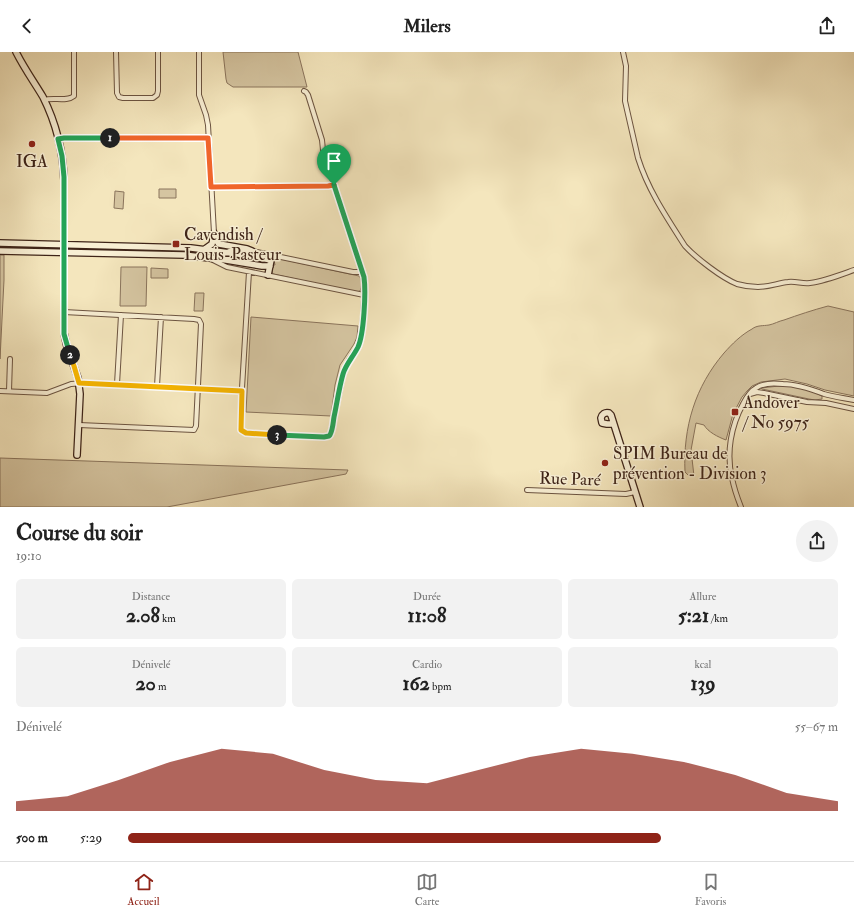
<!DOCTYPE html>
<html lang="fr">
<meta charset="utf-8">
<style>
body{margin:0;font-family:"IM FELL Double Pica",serif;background:#f2f2f2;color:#222;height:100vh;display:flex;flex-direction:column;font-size:15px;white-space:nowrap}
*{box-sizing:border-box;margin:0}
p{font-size:13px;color:#767676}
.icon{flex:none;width:22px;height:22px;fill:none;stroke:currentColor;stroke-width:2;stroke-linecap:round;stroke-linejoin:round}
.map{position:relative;height:455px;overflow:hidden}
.details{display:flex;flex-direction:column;background:#fff;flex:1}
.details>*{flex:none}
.pin{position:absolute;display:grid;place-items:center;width:34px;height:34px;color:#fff;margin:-41px -17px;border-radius:50% 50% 50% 0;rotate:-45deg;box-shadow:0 0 4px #0007}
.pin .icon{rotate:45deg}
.km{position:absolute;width:20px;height:20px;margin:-10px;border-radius:50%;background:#222;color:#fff;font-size:11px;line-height:20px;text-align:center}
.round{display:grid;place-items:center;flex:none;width:42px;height:42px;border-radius:21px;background:#f2f2f2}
.overview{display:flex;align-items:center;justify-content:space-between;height:68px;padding:0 16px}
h1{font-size:22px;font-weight:700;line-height:30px}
.metrics{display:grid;grid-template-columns:repeat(3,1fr);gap:6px;height:68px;padding:4px 16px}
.metrics div{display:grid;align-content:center;border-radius:6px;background:#f2f2f2;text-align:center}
.metrics b{font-size:20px;font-weight:700}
.metrics small{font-size:11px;font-weight:400}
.metrics p{font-size:11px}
.chart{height:112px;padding:8px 16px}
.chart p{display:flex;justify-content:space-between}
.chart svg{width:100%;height:72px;margin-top:4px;fill:#8f2418;opacity:.7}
ul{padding:0 16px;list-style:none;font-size:13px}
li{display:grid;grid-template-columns:64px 48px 1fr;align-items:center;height:30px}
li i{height:10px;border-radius:5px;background:#8f2418}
header{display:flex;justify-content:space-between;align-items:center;height:52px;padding:0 16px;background:#fff;font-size:18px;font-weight:700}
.menu{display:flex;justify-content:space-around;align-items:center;height:56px;border-top:1px solid #e0e0e0;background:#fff;font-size:11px;color:#767676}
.menu a{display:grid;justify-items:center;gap:2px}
.menu .current{color:#8f2418}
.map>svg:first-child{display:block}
.green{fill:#d5c5a1;stroke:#8a745c}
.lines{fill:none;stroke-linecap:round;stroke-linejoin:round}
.street-casing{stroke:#6c5441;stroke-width:6}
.secondary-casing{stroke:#3e2418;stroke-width:8}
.street{stroke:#f8efd4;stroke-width:4}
.secondary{stroke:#f8efd4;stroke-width:5.5}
.split-1-casing{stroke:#fff;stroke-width:8}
.split-2-casing{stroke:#fff;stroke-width:8}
.split-3-casing{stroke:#fff;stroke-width:8}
.split-4-casing{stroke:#fff;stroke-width:8}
.split-1{stroke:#f0652b;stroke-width:5}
.split-2{stroke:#22a559;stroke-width:5}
.split-3{stroke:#f5b400;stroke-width:5}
.split-4{stroke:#22a559;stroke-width:5}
.poi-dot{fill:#8f2418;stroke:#f8efd4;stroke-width:1.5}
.labels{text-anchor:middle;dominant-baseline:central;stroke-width:3;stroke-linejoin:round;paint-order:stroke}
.poi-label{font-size:17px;fill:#3e2418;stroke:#f8efd4;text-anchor:start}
.street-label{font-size:17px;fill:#3e2418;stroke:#f8efd4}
</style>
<header><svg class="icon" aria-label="back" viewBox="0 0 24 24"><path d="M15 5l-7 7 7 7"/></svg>Milers<svg class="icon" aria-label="share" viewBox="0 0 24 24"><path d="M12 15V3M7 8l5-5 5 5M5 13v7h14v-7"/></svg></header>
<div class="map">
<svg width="854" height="455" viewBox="0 0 854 455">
<rect width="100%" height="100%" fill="#f4e6bd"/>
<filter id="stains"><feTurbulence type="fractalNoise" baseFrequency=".005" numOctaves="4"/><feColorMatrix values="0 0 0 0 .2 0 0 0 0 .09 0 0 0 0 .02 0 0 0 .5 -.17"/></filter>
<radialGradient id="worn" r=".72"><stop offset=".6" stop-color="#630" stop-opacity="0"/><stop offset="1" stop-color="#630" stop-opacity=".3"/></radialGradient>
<path class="green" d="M223,0H298L307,35H233L227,31L226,27Z
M159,137H176V146H159Z
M115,139L124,140L123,157L114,156Z
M0,203H4V228L0,307Z
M276,206L359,224C362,227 362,235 360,239L356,240L273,222L272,220L273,213H275L274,208Z
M121,215H147L146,254H120Z
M151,216L168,217V226H151Z
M195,241H204L203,259H194Z
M828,254L854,260V344L825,338L807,332L785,327L761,330L752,334L747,339L742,345L733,362L726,388C718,385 708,380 704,373L696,371L691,398L694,424L688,423L685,420C683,375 695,335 724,301C732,292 741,283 752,277C757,273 763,274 769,273C774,272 779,269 784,268C798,263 813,258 828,254Z
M251,265L358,274L357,285L354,292L340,313L335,333L331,364L246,360Z
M779,334C792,333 809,337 822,344V347L815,348L809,347L762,337L761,336Z
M0,406L348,418L346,422L167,455H0Z"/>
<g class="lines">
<g class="street-casing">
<path id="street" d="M116,0L117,41L119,45L123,46H153L157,43L158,39V0
M199,0V43L206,63L208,73L214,181
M623,0L626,14L625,49L638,106C648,138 667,166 685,194C696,206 722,226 737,232C744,234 751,235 758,235C769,235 778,231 788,230C796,229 802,232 810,231C825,229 840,223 854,218
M44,48C53,45 67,50 74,44V0
M58,87L64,86H208
M211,135L328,134L334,133
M229,199H252L353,220H362
M211,207L227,215L364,243
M249,220L242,336L241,378L246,381L324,385L329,384L331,380L343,323L349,308L358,295L362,282L365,231L360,213L323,98L322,88L308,43L306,40L304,39
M64,260L194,267L199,268L201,272L196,374L194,378L79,373
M117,332L121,263
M157,334L161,265
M0,339L47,341L71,332L85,331L242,339
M9,339L10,307
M750,342L757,340L764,341L807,350L826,351L854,357
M527,438L626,442L635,440
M741,455C737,445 734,436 732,426C726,401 731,374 743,352C746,346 750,339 756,336C763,331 775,331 783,332C797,332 811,337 824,342C834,345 844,346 854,348"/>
</g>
<g class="secondary-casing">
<path id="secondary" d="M16,0C24,16 34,30 43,45C56,71 63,99 64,128V281L67,295L78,326L80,342L77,403
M214,181L216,188L219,192L247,197L252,199
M0,191L191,196L238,202L271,208
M205,197L212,192L214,183
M0,199L184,203L226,208L262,214H270
M268,223L272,203
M613,372H607L602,371L601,366C602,362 605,360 609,361L611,363L640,455"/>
</g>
<use href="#street" class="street"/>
<use href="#secondary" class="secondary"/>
</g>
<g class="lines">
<g class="split-1-casing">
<path id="split-1" d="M110,86H208L211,135L328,134L334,133"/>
</g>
<g class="split-2-casing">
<path id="split-2" d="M70,303L64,282V125L62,104L58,87L64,86H110"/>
</g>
<g class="split-3-casing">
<path id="split-3" d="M70,303L74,314L79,331L242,339L241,378L246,381L277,383"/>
</g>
<g class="split-4-casing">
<path id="split-4" d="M277,383L324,385L329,384L330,383C333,377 333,371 334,365C337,351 339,336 343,322C346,312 353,305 358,295C364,282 366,240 364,225L334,133"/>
</g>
<use href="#split-1" class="split-1"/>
<use href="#split-2" class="split-2"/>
<use href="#split-3" class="split-3"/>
<use href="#split-4" class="split-4"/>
</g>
<g class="poi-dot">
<circle cx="32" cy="92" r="4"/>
<rect x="172" y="188" width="8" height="8" rx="2"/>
<rect x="731" y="356" width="8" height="8" rx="2"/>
<circle cx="605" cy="411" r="4"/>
</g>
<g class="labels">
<g class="poi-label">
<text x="32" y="109" text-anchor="middle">IGA</text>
<text x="184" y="182">Cavendish /<tspan x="184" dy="20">Louis-Pasteur</tspan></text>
<text x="743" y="350">Andover<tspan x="743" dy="20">/ No 5975</tspan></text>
<text x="613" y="401">SPIM Bureau de<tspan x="613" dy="20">prévention - Division 3</tspan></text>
</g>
<g class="street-label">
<text transform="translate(570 427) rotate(2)">Rue Paré</text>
</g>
</g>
<rect width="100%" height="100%" filter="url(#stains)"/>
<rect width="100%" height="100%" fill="url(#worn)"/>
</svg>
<div class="pin" style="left:334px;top:133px;background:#1e9e55"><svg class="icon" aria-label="arrive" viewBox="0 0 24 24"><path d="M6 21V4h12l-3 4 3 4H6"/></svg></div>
<b class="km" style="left:110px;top:86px">1</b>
<b class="km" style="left:70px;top:303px">2</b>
<b class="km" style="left:277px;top:383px">3</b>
</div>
<section class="details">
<div class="overview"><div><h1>Course du soir</h1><p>19:10</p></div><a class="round"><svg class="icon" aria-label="share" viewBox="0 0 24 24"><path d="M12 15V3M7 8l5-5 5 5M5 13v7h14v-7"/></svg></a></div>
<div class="metrics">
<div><p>Distance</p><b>2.08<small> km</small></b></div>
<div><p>Durée</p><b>11:08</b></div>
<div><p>Allure</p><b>5:21<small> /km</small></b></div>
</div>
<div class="metrics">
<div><p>Dénivelé</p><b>20<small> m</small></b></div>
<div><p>Cardio</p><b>162<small> bpm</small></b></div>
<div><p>kcal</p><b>139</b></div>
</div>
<div class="chart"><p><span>Dénivelé</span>55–67 m</p>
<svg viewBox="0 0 160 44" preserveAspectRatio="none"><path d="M0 44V38L10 35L20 25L30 14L40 6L50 9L60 19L70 25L80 27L90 19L100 11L110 6L120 9L130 14L140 22L150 33L160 38V44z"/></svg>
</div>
<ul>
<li><b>500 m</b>5:29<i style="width:75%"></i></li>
</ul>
</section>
<nav class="menu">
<a class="current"><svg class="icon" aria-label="home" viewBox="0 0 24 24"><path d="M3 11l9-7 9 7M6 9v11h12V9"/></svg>Accueil</a>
<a><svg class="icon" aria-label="map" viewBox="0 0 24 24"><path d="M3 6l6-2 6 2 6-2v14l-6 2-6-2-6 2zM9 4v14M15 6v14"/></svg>Carte</a>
<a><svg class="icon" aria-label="saved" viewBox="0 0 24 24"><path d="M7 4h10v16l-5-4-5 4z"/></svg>Favoris</a>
</nav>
